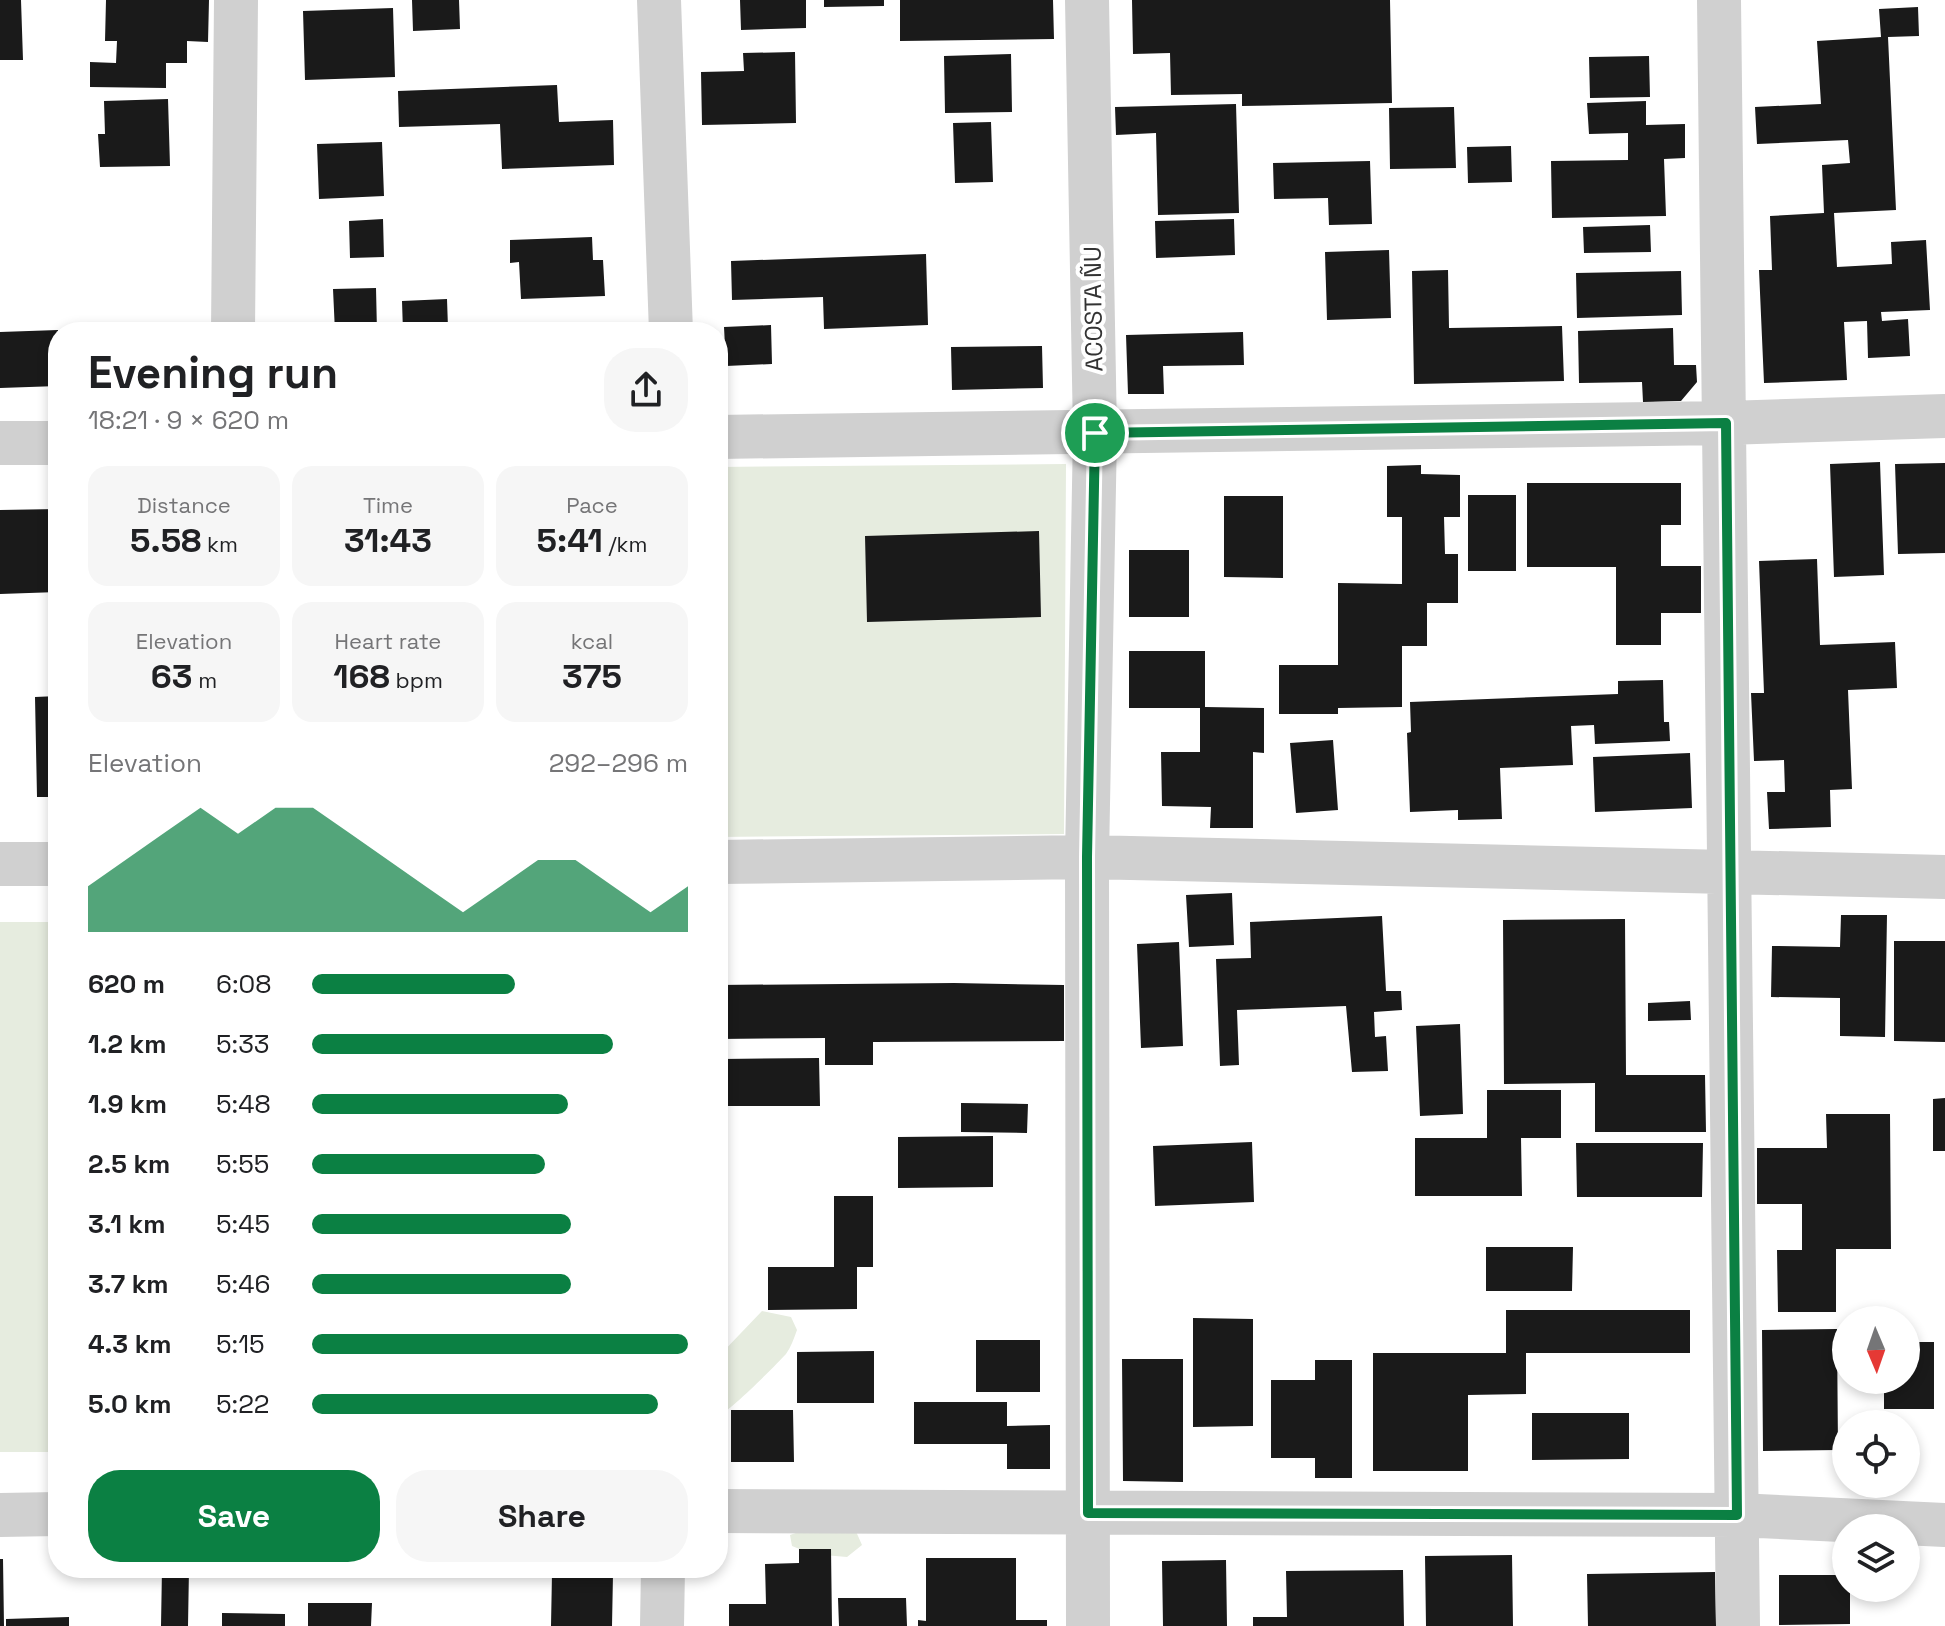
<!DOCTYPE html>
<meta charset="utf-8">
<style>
body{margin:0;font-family:"Space Grotesk",sans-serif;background:#f6f6f6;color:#202124;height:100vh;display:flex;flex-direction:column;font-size:30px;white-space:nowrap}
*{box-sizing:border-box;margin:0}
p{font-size:26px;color:#757577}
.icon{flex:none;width:44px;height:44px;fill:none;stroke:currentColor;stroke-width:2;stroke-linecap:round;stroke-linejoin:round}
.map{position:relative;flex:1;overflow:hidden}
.drawer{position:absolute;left:48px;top:322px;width:680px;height:1256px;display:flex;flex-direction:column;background:#fff;border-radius:32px;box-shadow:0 4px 12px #0003}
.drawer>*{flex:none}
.needle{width:52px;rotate:178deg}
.buttons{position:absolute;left:1832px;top:1306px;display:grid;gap:16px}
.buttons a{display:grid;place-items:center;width:88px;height:88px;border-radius:50%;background:#fff;box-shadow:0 4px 12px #0003;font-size:40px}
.pin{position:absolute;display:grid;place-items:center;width:68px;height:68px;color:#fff;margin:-34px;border:4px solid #fff;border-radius:50%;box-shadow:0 2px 8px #0007}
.round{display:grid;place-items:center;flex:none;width:84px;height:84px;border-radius:32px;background:#f6f6f6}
.summary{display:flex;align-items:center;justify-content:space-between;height:136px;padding:0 40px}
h1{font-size:44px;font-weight:800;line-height:60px}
.metrics{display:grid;grid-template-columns:repeat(3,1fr);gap:12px;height:136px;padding:8px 40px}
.metrics div{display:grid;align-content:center;border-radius:20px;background:#f6f6f6;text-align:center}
.metrics b{font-size:34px;font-weight:800}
.metrics small{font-size:22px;font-weight:400}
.metrics p{font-size:22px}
.chart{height:224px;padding:16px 40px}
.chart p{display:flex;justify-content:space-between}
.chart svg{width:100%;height:144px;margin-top:8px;fill:#0b8043;opacity:.7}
.primary-button{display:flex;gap:16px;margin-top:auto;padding:16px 40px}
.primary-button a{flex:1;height:92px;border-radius:32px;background:#0b8043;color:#fff;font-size:32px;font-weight:800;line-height:92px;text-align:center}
.primary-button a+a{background:#f6f6f6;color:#202124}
ul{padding:0 40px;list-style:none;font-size:26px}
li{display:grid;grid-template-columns:128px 96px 1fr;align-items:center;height:60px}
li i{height:20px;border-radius:10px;background:#0b8043}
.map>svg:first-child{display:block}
.green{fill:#e6ecdf}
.building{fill:#1a1a1a}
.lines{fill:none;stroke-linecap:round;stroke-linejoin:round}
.minor{stroke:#d0d0d0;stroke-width:44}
.route-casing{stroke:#fff;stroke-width:16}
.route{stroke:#0b8043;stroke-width:10}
.labels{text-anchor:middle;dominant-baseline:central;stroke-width:8;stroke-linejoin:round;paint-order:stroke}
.street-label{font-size:24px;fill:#333;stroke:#fff}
</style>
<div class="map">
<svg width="1945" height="1626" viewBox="0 0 1945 1626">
<rect width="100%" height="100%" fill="#fff"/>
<path class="green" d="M1066,464L1064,834L718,837V467Z
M0,922H58V1452H0Z
M762,1311L791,1317L797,1330C794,1338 791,1347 786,1354C776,1365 728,1413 718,1416V1357Z
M834,1520L854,1527L862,1545L847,1557L812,1554L792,1546L790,1535Z"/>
<path class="building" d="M0,0H21L23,60H0Z
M106,0H209L208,42L187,41V63H166V88L90,87V62L116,63L117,41H105Z
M412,0H459L460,29L413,31Z
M740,0H806V28L741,30Z
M824,0H884V6L824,7Z
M900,0H1053L1054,39L900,41Z
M1132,0H1390L1392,103L1242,106V94L1171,95L1170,53L1133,54Z
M1918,7L1919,36L1888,37L1896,210L1834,213L1837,267L1892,264L1891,242L1926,240L1930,310L1881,312L1882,321L1908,319L1910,356L1868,358L1867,321L1844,322L1847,380L1764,383L1759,270H1772L1770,216L1824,213L1822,165L1850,163L1848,140L1757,144L1755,107L1821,104L1817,41L1881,37L1879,9Z
M393,8L395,77L305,80L303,11Z
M795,52L796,123L702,125L701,72L744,71L743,53Z
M1011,54L1012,112L945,113L944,56Z
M1649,56L1650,97L1590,98L1589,57Z
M557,85L559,122L613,120L614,165L502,169L500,124L399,127L398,91Z
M168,99L170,166L100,167L98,134H105L104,101Z
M1646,101V125L1685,124V158L1664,159L1666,216L1552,218L1551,161L1628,160V133L1589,134L1587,103Z
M1236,104L1239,213L1158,215L1156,133L1116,135L1115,107Z
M1454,107L1456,168L1390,169L1389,108Z
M991,122L993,182L955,183L953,123Z
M382,142L384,196L319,199L317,144Z
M1511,146L1512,182L1468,183L1467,147Z
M1370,161L1372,224L1329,225L1328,198L1274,199L1273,163Z
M383,219L384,257L350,258L349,221Z
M1234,219L1235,255L1156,258L1155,221Z
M1650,225L1651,252L1584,253L1583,227Z
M592,237L593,260H603L605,296L521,299L519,262L510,263V240Z
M1389,250L1391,318L1327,320L1325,252Z
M926,254L928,325L824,329L823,297L732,300L731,261Z
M1448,270L1449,328L1562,326L1564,381L1414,384L1412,271Z
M1681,271L1682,315L1577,318L1576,273Z
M376,288L377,332H335L333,289Z
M447,299L448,328L495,326V332H403L402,301Z
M616,322L617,332H513V326Z
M771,325L772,364L726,366L724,327Z
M162,327V332H61V329Z
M1673,328L1674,365H1696L1697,382L1681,401L1643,402L1642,382L1579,383L1578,331Z
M58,330V386L0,388V332Z
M1243,332L1244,365L1163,366L1164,394H1128L1126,335Z
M1042,346L1043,388L952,390L951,347Z
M1880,462L1884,575L1834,577L1830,464Z
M1945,463V553L1898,554L1895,464Z
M1421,465V474L1460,475V517H1444L1445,554H1458V603H1427V646H1402V707L1338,708V714H1279V665H1338V583L1402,584V517H1387V466Z
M1527,483H1681V525H1661V566H1701V613H1661V645H1616V567H1527Z
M1468,495H1516V571H1468Z
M1224,496H1283V578L1224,577Z
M58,509V592L0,594V510Z
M1039,531L1041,617L867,622L865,536Z
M1129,550H1189V617H1129Z
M1817,559L1820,645L1895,642L1897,688L1848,690L1852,789L1830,790L1831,827L1769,829L1767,792H1785L1784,760L1754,761L1751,693H1764L1759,561Z
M1129,651H1205V707L1264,708V753L1253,752V828H1210L1211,807L1162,806L1161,752H1200V708H1129Z
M1663,680L1664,722H1669L1670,741L1595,744L1594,725L1571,726L1573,765L1500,768L1502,819L1458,820V810L1410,812L1407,733L1411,732L1410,702L1618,694V681Z
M58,696V797H37L35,697Z
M1333,740L1338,810L1296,813L1290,743Z
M1690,753L1692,808L1595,812L1593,757Z
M1232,893L1234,945L1189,947L1186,895Z
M1841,915H1887L1885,1037L1840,1036V998L1771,997L1772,946L1840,947Z
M1382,916L1386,991H1401L1402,1010L1374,1012L1375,1037L1386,1036L1388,1071L1352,1072L1346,1006L1237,1010L1239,1065L1220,1066L1216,959L1251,958L1250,922Z
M1625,919L1626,1075H1705L1706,1132H1595V1083L1504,1084L1503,920Z
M1894,941H1945V1042L1894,1041Z
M1179,942L1183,1046L1141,1048L1137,944Z
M954,983L1064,985V1041L873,1042V1065H825V1038L718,1039V985Z
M1690,1001L1691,1020L1648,1021V1003Z
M1460,1024L1463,1114L1420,1116L1416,1026Z
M819,1058L820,1106H722V1059Z
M1487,1090H1561V1138H1521L1522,1196H1415V1138H1487Z
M1945,1098V1151H1933V1099Z
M961,1103L1028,1104L1027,1133L961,1132Z
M1826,1114H1890L1891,1249H1836V1312H1778L1777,1250H1802V1204H1757V1148H1827Z
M993,1136V1187L898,1188V1137Z
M1252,1142L1254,1202L1155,1206L1153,1146Z
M1576,1143H1703L1702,1197H1577Z
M834,1196H873V1267H857V1309L768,1310V1267H834Z
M1486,1247H1573L1572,1291H1486Z
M1506,1310H1690V1353H1526V1394L1468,1395V1471H1373V1353H1506Z
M1193,1318L1253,1319V1426L1193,1427Z
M1837,1329L1838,1450L1763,1451L1762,1330Z
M976,1340H1040V1392H976Z
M1906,1342H1934V1409H1884V1380H1906Z
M874,1351V1403H797V1352Z
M1122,1359H1183V1482L1123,1481Z
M1315,1360H1352V1478H1315V1458H1271V1380H1315Z
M914,1402H1007V1426L1050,1425V1469H1007V1444H914Z
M731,1410H793L794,1462H731Z
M1532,1413H1629V1459L1532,1460Z
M799,1549H831L832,1626H729V1604H766L765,1564L799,1563Z
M1512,1555L1513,1626H1426L1425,1556Z
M926,1558H1016V1620H1047V1626H918V1620L926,1621Z
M0,1559H3L4,1626H0Z
M1226,1560L1227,1626H1163L1162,1561Z
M162,1568H189L188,1626H161Z
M1403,1570L1404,1626H1253V1617H1287L1286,1571Z
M1715,1572L1716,1626H1588L1587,1574Z
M552,1573L613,1574L612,1626H551Z
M1779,1575H1846V1588H1850V1624L1779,1625Z
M838,1598H906L907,1626H839Z
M308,1603H372L371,1626H308Z
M222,1613L285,1614V1626H222Z
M69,1617V1626H6V1619Z"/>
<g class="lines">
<path class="minor" d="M659,0L671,332
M1087,0L1095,433L1087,857L1088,1626
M1719,0L1738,1626
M233,332L236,0
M718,437L1726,423L1945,416
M0,443H58
M718,862L1087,857L1945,877
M0,864H58
M718,1511L1737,1515L1945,1525
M0,1515L58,1514
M662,1626L663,1568"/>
</g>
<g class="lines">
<g class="route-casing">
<path id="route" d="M1726,423L1737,1515L1088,1513L1087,857L1095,433Z"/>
</g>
<use href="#route" class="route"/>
</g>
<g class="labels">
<g class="street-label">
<text transform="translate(1093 309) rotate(-91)">ACOSTA ÑU</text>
</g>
</g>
</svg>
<div class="buttons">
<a><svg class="needle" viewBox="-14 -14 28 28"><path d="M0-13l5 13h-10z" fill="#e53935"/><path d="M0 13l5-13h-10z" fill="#757577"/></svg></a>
<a><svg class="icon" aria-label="locate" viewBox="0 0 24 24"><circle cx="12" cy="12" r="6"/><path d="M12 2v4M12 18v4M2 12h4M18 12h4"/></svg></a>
<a><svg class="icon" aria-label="layers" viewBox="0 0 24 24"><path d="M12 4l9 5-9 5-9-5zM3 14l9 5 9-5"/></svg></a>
</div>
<div class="pin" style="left:1095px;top:433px;background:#1e9e55"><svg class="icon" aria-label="arrive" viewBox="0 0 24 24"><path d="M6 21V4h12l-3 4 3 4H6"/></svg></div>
<section class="drawer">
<div class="summary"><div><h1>Evening run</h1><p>18:21 · 9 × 620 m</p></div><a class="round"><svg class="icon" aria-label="share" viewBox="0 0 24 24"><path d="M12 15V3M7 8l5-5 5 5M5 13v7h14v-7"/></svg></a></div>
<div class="metrics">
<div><p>Distance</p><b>5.58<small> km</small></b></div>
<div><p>Time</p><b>31:43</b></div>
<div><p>Pace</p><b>5:41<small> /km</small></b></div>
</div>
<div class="metrics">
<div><p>Elevation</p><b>63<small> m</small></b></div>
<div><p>Heart rate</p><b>168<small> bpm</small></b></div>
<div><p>kcal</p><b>375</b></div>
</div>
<div class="chart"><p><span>Elevation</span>292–296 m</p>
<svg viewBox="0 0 160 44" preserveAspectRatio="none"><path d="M0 44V30L10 22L20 14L30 6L40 14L50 6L60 6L70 14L80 22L90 30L100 38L110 30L120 22L130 22L140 30L150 38L160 30V44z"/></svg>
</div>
<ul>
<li><b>620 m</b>6:08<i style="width:54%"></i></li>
<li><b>1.2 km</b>5:33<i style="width:80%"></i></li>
<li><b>1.9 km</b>5:48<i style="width:68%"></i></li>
<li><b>2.5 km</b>5:55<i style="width:62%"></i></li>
<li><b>3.1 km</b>5:45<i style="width:69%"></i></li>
<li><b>3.7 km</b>5:46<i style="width:69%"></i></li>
<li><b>4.3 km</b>5:15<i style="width:100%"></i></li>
<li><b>5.0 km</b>5:22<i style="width:92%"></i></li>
</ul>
<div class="primary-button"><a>Save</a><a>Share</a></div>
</section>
</div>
